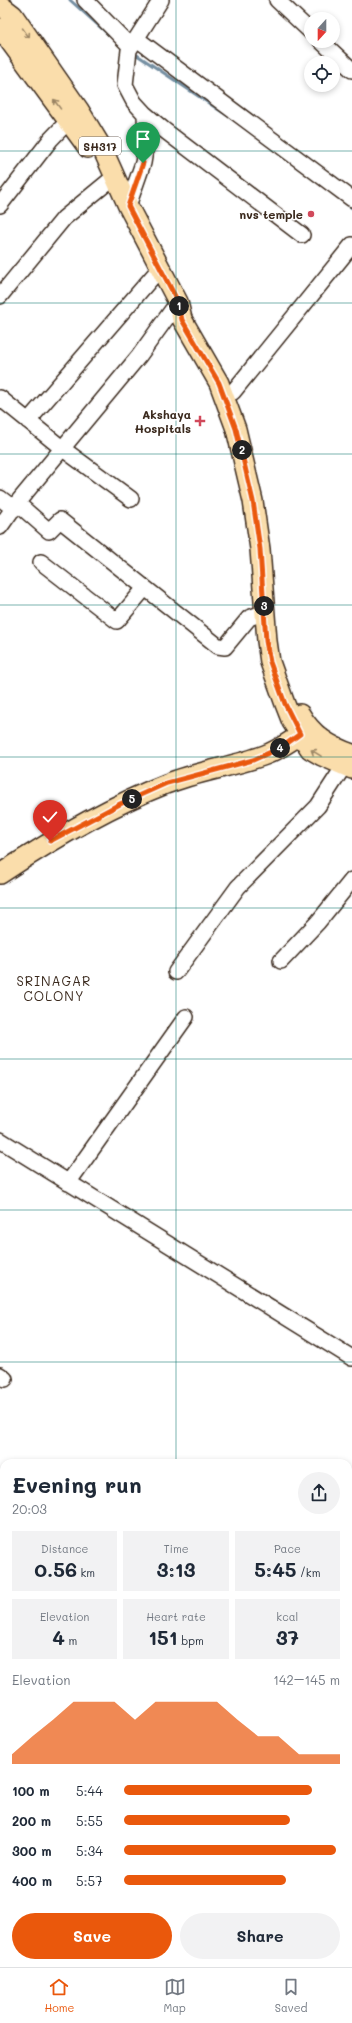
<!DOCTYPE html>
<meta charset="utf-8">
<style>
body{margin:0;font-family:Mali,sans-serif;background:#f2f2f3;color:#1f2937;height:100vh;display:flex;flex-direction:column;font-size:15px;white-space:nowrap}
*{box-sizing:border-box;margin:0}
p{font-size:13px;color:#747a83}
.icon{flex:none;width:22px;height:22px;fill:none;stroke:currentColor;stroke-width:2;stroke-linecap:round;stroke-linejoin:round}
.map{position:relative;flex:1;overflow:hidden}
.details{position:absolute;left:0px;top:1459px;width:352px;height:508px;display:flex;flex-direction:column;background:#fff;border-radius:12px 12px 0 0;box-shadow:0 2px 6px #0003}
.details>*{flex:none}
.needle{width:26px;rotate:201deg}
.controls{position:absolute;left:304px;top:12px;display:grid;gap:8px}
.controls a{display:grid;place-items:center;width:36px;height:36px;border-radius:50%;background:#fff;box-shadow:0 2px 6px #0003;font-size:20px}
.pin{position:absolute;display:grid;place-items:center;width:34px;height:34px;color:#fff;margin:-41px -17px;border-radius:50% 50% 50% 0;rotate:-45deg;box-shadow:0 0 4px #0007}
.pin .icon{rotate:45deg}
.km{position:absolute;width:20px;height:20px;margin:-10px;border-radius:50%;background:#222;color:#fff;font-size:11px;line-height:20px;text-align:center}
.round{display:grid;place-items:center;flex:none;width:42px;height:42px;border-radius:21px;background:#f2f2f3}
.summary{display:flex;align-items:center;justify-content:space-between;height:68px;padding:0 12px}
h1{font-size:22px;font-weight:700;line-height:30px}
.stats{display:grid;grid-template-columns:repeat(3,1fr);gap:6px;height:68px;padding:4px 12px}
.stats div{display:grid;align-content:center;border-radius:0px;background:#f2f2f3;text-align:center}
.stats b{font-size:20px;font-weight:700}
.stats small{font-size:11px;font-weight:400}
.stats p{font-size:11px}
.chart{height:112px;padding:8px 12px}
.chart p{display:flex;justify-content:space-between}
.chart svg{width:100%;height:72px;margin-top:4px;fill:#ea580c;opacity:.7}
.button{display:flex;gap:8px;margin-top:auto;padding:8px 12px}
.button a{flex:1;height:46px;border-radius:24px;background:#ea580c;color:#fff;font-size:16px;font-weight:700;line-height:46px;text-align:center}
.button a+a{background:#f2f2f3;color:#1f2937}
ul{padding:0 12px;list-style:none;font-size:13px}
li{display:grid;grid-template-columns:64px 48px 1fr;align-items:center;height:30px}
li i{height:10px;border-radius:5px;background:#ea580c}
.dock{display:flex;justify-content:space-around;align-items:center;height:56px;border-top:1px solid #e0e1e3;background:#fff;font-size:11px;color:#747a83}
.dock a{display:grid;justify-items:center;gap:2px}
.dock .selected{color:#ea580c}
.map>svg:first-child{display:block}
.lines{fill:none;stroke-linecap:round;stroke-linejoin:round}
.stream{stroke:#758fa2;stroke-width:3}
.minor-casing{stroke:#3b2a1e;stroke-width:18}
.major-casing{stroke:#3b2a1e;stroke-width:22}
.minor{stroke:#fff;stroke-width:15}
.major{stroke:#faddab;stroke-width:19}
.oneway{stroke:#9a8464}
.route-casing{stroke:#fff;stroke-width:8}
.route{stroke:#ea580c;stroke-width:5}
.grid{fill:none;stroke:#0f766e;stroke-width:1;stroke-opacity:0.55}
.poi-dot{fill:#d1495b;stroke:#fff;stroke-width:1.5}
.labels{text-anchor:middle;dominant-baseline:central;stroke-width:3;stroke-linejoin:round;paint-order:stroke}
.shield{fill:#fff;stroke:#766a62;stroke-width:1}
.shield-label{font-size:11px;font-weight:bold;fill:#3b2a1e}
.poi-label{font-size:12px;font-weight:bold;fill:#3b2a1e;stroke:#fff;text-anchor:end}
.neighbourhood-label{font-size:13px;letter-spacing:1px;fill:#3b2a1e;stroke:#fff}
</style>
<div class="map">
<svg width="352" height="1967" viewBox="0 0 352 1967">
<rect width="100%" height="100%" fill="#fff"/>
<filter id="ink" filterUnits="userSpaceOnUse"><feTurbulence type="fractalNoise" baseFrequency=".025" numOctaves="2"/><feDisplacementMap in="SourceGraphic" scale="8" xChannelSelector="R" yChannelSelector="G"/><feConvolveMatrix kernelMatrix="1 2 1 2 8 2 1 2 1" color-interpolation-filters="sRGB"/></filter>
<g filter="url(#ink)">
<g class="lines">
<path class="stream" d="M70,0L110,36
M134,53L234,120
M346,203L352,208"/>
<g class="minor-casing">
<path id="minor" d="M85,0L131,47
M161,0L129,50L125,85L134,102L145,114L164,130L302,235
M277,0L311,32
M137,39L352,199
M321,41L352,70
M0,205L51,139L76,113
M128,206L143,163L146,145L145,114
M0,296L64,218L114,177
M233,392L352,245
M0,398L63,449L131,499
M28,421L161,267
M0,498L14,509
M17,503L49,531L60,520L218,646L225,647L249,618L265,612
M0,527L17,503L139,356L178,302
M41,562L117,621L145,588
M281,961L318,922L352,880
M176,972L238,887L318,806L344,766
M0,1140L352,1358
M68,1183L186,1017
M0,1375L5,1379"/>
</g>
<g class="major-casing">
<path id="major" d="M0,5L13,15L79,110L102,148L128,206L178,302L182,319L219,383L236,429L253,501L260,549L267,641L270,662L285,704L292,722L310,749L322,756L352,769
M0,28L88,148
M300,714C312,735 329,746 352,754
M0,874C53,839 107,807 166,784C198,771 233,767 265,755C282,749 294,737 310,730
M348,1882L352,1871
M329,1967L330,1963"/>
</g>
<use href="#minor" class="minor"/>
<use href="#major" class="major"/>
</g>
<defs><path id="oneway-shaft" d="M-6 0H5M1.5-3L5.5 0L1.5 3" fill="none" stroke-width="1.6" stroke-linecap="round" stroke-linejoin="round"/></defs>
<g class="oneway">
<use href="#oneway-shaft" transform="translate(26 33) rotate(55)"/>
<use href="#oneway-shaft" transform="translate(57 104) rotate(-126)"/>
<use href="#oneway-shaft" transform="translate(316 753) rotate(-148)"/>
</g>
</g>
<g class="lines" filter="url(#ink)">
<g class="route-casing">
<path id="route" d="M50,841L120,804L167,783L253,760L282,747L300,734L285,704L270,662L266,641L260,549L253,501L236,429L219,383L182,320L178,302L128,206L143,163"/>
</g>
<use href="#route" class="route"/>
</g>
<path class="grid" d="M176,0V1463M0,151H352M0,303H352M0,454H352M0,605H352M0,757H352M0,908H352M0,1059H352M0,1210H352M0,1362H352M0,1513H4M348,1513H352M0,1664H4M348,1664H352M0,1816H4M348,1816H352M176,1963V1967"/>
<g class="poi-dot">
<circle cx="311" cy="214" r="4"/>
<path d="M198 415h4v4h4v4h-4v4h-4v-4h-4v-4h4z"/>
</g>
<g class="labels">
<rect class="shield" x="79" y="137" width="42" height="18" rx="3"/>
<g class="shield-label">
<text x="100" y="146">SH317</text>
</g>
<g class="poi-label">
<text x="303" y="214">nvs temple</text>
<text x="191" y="414">Akshaya<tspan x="191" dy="14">Hospitals</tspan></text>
</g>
<g class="neighbourhood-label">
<text x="54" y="980">SRINAGAR<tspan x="54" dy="15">COLONY</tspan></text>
</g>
</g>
</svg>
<div class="controls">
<a><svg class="needle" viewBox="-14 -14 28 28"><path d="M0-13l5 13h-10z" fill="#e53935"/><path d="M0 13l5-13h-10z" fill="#747a83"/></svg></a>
<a><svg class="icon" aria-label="locate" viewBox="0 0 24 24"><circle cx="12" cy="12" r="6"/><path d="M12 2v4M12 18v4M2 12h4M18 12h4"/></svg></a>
</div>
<div class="pin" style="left:143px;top:163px;background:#1e9e55"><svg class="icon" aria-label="arrive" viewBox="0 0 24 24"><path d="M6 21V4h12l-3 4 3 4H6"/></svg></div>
<div class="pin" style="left:50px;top:841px;background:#d93025"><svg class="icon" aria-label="check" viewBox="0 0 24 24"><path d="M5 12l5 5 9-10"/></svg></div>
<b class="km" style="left:179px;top:306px">1</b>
<b class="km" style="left:242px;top:450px">2</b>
<b class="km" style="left:264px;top:606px">3</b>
<b class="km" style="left:280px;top:748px">4</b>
<b class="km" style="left:132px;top:799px">5</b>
<section class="details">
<div class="summary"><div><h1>Evening run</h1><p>20:03</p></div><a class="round"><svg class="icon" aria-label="share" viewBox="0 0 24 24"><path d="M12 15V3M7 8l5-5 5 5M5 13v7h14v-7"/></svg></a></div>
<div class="stats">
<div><p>Distance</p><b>0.56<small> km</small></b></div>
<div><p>Time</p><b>3:13</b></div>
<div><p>Pace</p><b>5:45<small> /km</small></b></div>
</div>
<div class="stats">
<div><p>Elevation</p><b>4<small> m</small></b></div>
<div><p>Heart rate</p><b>151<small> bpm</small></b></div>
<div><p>kcal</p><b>37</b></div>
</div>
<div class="chart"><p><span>Elevation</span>142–145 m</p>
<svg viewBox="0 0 160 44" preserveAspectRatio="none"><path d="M0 44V38L10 27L20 17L30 6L40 6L50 6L60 17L70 6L80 6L90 6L100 6L110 17L120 27L130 27L140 38L150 38L160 38V44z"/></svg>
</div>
<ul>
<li><b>100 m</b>5:44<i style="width:87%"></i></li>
<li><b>200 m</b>5:55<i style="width:77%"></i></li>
<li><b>300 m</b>5:34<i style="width:98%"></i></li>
<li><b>400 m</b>5:57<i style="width:75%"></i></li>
</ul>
<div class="button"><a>Save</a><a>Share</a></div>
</section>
</div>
<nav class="dock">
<a class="selected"><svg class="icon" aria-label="home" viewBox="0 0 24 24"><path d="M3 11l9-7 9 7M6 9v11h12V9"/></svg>Home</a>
<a><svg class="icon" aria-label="map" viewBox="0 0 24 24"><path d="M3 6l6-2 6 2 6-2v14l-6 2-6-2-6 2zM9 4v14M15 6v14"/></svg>Map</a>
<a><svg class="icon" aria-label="saved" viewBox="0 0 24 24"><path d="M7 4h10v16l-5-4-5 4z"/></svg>Saved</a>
</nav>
